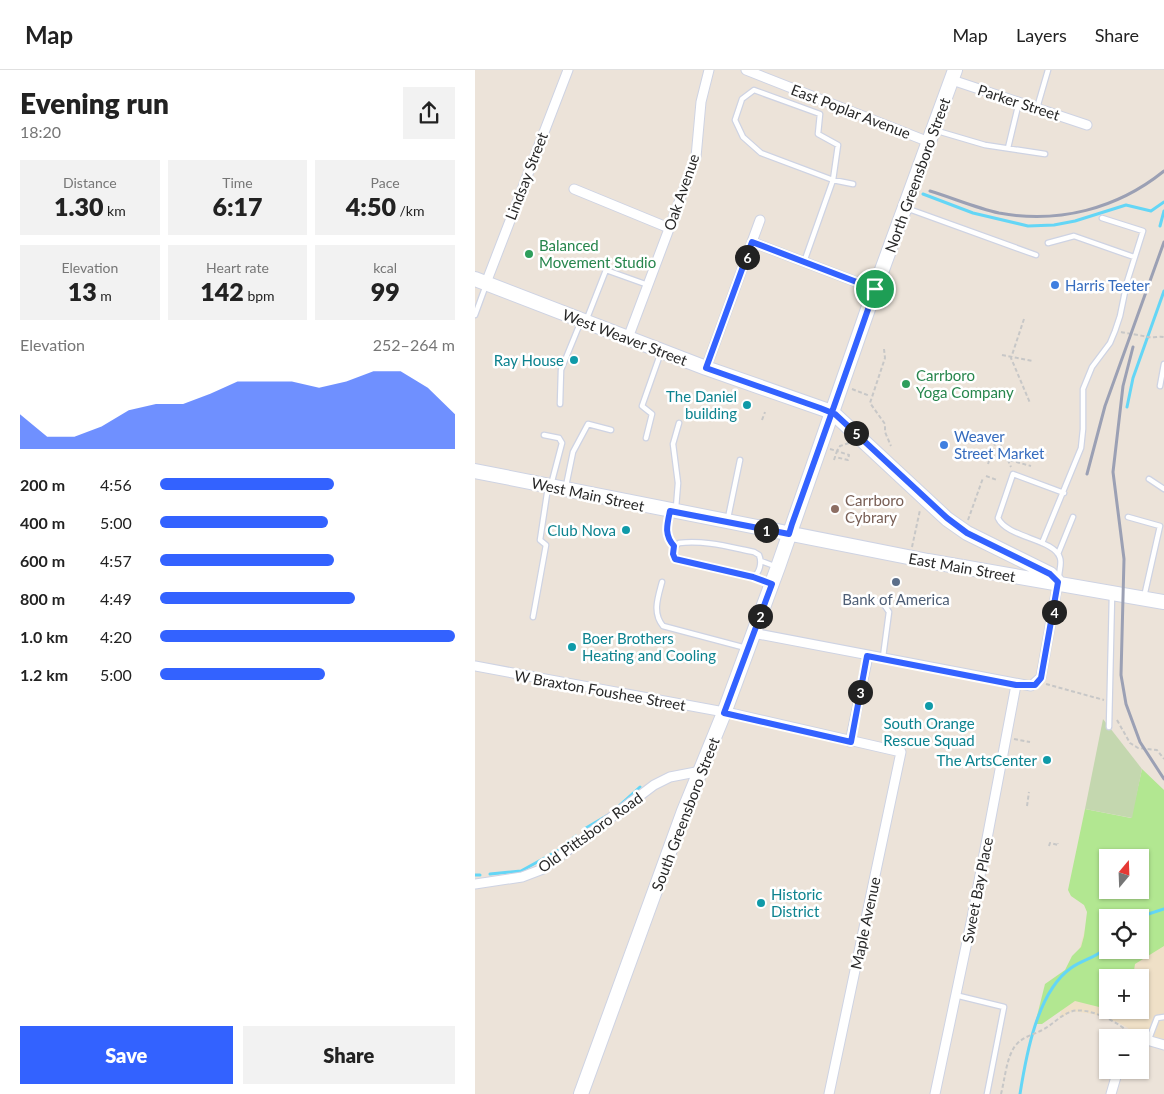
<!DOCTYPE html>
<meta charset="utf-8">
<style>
body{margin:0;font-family:Lato,sans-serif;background:#f2f2f2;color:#222;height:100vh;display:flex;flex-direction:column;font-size:19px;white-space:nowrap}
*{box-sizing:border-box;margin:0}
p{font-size:16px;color:#767676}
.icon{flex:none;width:28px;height:28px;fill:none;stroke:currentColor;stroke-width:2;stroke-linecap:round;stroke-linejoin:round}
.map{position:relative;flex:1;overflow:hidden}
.side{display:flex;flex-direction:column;background:#fff;width:475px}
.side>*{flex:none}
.needle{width:32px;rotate:19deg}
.buttons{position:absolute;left:624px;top:779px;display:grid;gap:10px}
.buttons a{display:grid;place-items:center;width:50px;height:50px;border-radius:0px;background:#fff;box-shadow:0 1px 4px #0004;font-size:25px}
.pin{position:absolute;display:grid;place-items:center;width:42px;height:42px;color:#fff;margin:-21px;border:2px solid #fff;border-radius:50%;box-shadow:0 1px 5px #0007}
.km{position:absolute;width:25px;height:25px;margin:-12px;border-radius:50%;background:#222;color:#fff;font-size:14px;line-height:25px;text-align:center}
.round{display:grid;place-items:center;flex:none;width:52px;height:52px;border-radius:0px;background:#f2f2f2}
.summary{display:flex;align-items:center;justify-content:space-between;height:85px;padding:0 20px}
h1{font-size:28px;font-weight:800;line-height:38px}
.stats{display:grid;grid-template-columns:repeat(3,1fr);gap:8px;height:85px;padding:5px 20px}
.stats div{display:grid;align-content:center;border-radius:0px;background:#f2f2f2;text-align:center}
.stats b{font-size:25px;font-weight:800}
.stats small{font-size:14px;font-weight:400}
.stats p{font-size:14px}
.chart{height:140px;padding:10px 20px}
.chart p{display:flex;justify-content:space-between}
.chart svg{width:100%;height:90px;margin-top:5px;fill:#3362ff;opacity:.7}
.action{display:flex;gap:10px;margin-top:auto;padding:10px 20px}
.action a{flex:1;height:58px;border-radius:0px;background:#3362ff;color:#fff;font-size:20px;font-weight:800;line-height:58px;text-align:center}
.action a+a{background:#f2f2f2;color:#222}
ul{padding:0 20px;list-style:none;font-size:16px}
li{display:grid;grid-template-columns:80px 60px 1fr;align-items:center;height:38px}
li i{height:12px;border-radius:6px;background:#3362ff}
header{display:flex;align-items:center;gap:30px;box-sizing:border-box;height:70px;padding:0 25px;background:#fff;border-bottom:1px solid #e0e0e0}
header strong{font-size:24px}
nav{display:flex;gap:28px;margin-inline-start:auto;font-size:18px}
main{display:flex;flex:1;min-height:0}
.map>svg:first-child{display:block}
.education{fill:#efe0c7;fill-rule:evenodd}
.green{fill:#b2e791;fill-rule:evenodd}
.cemetery{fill:#c4d7af}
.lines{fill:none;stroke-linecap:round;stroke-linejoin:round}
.stream{stroke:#64d6f6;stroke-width:3}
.lane-casing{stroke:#ced3e3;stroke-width:7}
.street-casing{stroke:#ced3e3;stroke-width:11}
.secondary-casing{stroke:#ced3e3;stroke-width:16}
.path{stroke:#c7c7c7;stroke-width:2;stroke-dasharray:4 2.5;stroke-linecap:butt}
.lane{stroke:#fff;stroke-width:4.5}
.street{stroke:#fff;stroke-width:9}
.secondary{stroke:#fff;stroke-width:14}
.rail{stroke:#9ba0b4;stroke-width:3}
.route-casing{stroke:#fff;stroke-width:10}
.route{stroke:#3362ff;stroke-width:6}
.leisure-dot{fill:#2e9e5b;stroke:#fff;stroke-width:2}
.shop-dot{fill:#3f7fe0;stroke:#fff;stroke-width:2}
.culture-dot{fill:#0f9aa8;stroke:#fff;stroke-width:2}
.education-dot{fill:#8d6e63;stroke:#fff;stroke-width:2}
.service-dot{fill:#5c6f8a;stroke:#fff;stroke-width:2}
.labels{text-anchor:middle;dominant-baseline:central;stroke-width:5;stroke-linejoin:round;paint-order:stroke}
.street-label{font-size:15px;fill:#282828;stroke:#fff}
.leisure-label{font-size:15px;fill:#27864d;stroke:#fff;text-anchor:start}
.shop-label{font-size:15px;fill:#366cbe;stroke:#fff;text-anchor:start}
.culture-label{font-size:15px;fill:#0d838f;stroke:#fff;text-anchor:end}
.education-label{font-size:15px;fill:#785e54;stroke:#fff;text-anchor:start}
.service-label{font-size:15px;fill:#4e5e75;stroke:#fff}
</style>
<header>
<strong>Map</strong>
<nav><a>Map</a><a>Layers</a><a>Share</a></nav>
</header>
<main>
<section class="side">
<div class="summary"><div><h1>Evening run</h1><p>18:20</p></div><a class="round"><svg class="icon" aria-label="share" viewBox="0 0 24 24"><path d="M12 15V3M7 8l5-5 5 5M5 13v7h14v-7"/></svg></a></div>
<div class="stats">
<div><p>Distance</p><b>1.30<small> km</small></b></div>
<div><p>Time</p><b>6:17</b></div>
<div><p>Pace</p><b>4:50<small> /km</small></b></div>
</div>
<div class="stats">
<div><p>Elevation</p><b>13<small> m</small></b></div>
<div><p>Heart rate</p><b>142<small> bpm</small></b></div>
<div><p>kcal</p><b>99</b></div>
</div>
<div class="chart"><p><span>Elevation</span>252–264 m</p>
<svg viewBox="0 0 160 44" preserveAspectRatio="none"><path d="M0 44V27L10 38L20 38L30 33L40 25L50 22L60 22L70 17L80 11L90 11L100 11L110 14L120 11L130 6L140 6L150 14L160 27V44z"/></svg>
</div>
<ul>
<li><b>200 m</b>4:56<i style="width:59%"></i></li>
<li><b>400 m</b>5:00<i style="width:57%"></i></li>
<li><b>600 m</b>4:57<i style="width:59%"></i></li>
<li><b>800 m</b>4:49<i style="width:66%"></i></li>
<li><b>1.0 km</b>4:20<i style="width:100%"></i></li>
<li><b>1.2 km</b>5:00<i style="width:56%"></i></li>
</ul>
<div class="action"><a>Save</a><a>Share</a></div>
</section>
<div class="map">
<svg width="689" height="1024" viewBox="0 0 689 1024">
<rect width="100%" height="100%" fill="#ece3d9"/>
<path class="education" d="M620,825L689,855V975L659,967L653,958L642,952L618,944L597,941L584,949ZM632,848H665V880H632ZM632,908H665V940H632Z"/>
<path class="green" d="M667,699L689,720V876L660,894L658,907L632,908V939L600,931L567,954H560L570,914L590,900L597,886L606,877L609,866L612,842L609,835L596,826L593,820L610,739L656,748ZM632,788H665V820H632ZM632,848H665V880H632Z"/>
<path class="cemetery" d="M628,649L667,699L657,748L610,739Z"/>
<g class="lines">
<path class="stream" d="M448,124L498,143L553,156L579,155L600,151L651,135L676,141L689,132
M685,156L689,141
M652,337L658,308L689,221
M145,735L165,717
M111,758L133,745
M15,804L46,801L84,780L101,766
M0,805H5
M661,848L689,839
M545,1024C551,986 562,922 596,898C607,890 623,887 632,877"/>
<g class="lane-casing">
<path id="lane" d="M562,38L573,0
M459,60L510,75L570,84
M533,78L544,32
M431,138L561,185
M573,173L599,166L659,187
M329,192L358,110L363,75L343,64L345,44L279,20L267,29L260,50L268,67L286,83L358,110L378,114
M0,245L11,215
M111,251L131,200L173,215
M685,316L689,294
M85,334L86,300L106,251
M69,365L84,368L87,373L76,415
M171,368L177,344L167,336L186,282
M674,409L689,419
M91,416L98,382L113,354L136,360
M201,438L203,413L198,374L204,353
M195,441L192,465L199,477
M653,447L685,456L669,527
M253,448L265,390
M567,473L606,378L608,359V319L617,297L635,273L640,261L645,246L652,212L668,161L627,148
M583,484L598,447
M286,491L302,497
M278,507C285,503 287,492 284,485L279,482C254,477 230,470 204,473L198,479V487L203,490L278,507L294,513
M584,507C584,501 587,493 585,488C580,469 532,468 523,448L538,404L589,423
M187,512C183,527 177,543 188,556L271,578
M394,529L408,533L414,542L408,587
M58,547L71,475L65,470L73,417
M634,657L637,525
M480,925L529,937L512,1024
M674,969L682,948L689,947"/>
</g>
<g class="street-casing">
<path id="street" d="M271,0L454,72
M477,10L612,55
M99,119L194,158
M277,172L400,219
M11,213L93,0
M153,268L221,87L226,32L234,0
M231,298L285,150
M278,563L556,616L566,607L583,512
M0,596L260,644L426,682L354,1024
M375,672L393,586
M0,814L47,807L68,799L179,715L195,707L226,701
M665,968L689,975
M460,1024L497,848L541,615
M636,1024L643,1000"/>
</g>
<g class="secondary-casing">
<path id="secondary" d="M0,209L231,298L357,342L472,449L492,463L575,504L583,512
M0,401L453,491L689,532
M106,1024L209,741L249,643L303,497L400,219L480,0"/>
</g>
<path class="path" d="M549,249L536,288L555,333
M646,262C655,264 665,265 673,267C678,268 684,266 689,267
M409,279L410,288L395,333L410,354V362L416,376
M527,285L558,291
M377,319L395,326
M254,326L257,320
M287,350L290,342
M522,366L536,397
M355,379L362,381L360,387
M516,385L556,396
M359,390L360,387L373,390L374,385L362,381L365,376L374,373
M513,394L523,365
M511,406L522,410
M493,450L508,408
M437,477L445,440
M571,614L629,630
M642,650L655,673L663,678L682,680L689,689
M539,669L555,672
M552,736L554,722
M574,776L575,773L583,775V773
M526,1024C530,1009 531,989 540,976C548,966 559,965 569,959C578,954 585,946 595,942C611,935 647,953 657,966"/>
<use href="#lane" class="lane"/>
<use href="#street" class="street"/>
<use href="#secondary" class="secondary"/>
<path class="rail" d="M455,121C478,128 501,138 524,143C583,154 642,139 689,101
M658,277L648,316L638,402L649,489L646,605L651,634L665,672L689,709
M612,404L630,336L689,172"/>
</g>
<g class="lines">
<g class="route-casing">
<path id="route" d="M400,219C373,298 345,376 317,454L314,464L195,441C192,455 189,465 199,476L198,484L200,489L278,507L297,514L249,643L376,672L392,586L541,615H560L566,608L583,512L575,504L492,463L472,448L360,344L345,338L231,298L277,172L400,219"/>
</g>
<use href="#route" class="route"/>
</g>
<g class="leisure-dot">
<circle cx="54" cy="184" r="5"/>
<circle cx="431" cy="314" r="5"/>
</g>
<g class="shop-dot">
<circle cx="580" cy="215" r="5"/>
<circle cx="469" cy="375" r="5"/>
</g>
<g class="culture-dot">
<circle cx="99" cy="290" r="5"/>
<circle cx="272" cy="335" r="5"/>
<circle cx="151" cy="460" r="5"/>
<circle cx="97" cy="577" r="5"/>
<circle cx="454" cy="636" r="5"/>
<circle cx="572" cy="690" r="5"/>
<circle cx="286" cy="833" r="5"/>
</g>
<circle class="education-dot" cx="360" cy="439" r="5"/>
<circle class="service-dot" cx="421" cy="512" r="5"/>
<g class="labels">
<g class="street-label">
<text transform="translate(544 32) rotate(18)">Parker Street</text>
<text transform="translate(376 41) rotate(21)">East Poplar Avenue</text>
<text transform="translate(442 105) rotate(-70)">North Greensboro Street</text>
<text transform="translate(51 106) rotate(-69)">Lindsay Street</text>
<text transform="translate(206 122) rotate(-71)">Oak Avenue</text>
<text transform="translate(150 267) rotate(21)">West Weaver Street</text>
<text transform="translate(113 424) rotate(12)">West Main Street</text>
<text transform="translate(487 497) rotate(10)">East Main Street</text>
<text transform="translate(125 620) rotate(10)">W Braxton Foushee Street</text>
<text transform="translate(210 744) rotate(-69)">South Greensboro Street</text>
<text transform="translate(115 762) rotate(-36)">Old Pittsboro Road</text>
<text transform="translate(502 820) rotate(-79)">Sweet Bay Place</text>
<text transform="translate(390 853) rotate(-78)">Maple Avenue</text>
</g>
<g class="leisure-label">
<text x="64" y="175">Balanced<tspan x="64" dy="17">Movement Studio</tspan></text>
<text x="441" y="305">Carrboro<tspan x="441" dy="17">Yoga Company</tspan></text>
</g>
<g class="shop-label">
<text x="590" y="215">Harris Teeter</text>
<text x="479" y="366">Weaver<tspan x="479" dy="17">Street Market</tspan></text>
</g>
<g class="culture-label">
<text x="89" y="290">Ray House</text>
<text x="262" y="326">The Daniel<tspan x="262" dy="17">building</tspan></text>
<text x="141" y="460">Club Nova</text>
<text x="107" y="568" text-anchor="start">Boer Brothers<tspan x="107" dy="17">Heating and Cooling</tspan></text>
<text x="454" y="653" text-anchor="middle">South Orange<tspan x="454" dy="17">Rescue Squad</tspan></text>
<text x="562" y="690">The ArtsCenter</text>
<text x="296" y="824" text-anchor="start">Historic<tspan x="296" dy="17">District</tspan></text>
</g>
<g class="education-label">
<text x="370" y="430">Carrboro<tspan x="370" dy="17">Cybrary</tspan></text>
</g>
<g class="service-label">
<text x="421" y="529">Bank of America</text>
</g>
</g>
</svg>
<div class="buttons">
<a><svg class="needle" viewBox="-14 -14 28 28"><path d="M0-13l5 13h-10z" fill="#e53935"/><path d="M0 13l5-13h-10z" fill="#767676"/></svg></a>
<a><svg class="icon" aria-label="locate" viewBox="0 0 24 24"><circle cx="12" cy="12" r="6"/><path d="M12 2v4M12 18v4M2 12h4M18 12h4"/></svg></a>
<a>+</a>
<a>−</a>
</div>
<div class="pin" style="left:400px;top:219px;background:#1e9e55"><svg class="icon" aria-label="arrive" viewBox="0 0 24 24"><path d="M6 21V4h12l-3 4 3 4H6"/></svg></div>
<b class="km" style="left:291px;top:460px">1</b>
<b class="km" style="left:285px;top:546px">2</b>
<b class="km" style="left:385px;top:622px">3</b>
<b class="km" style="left:579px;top:542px">4</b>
<b class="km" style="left:381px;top:363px">5</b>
<b class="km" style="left:272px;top:187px">6</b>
</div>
</main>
